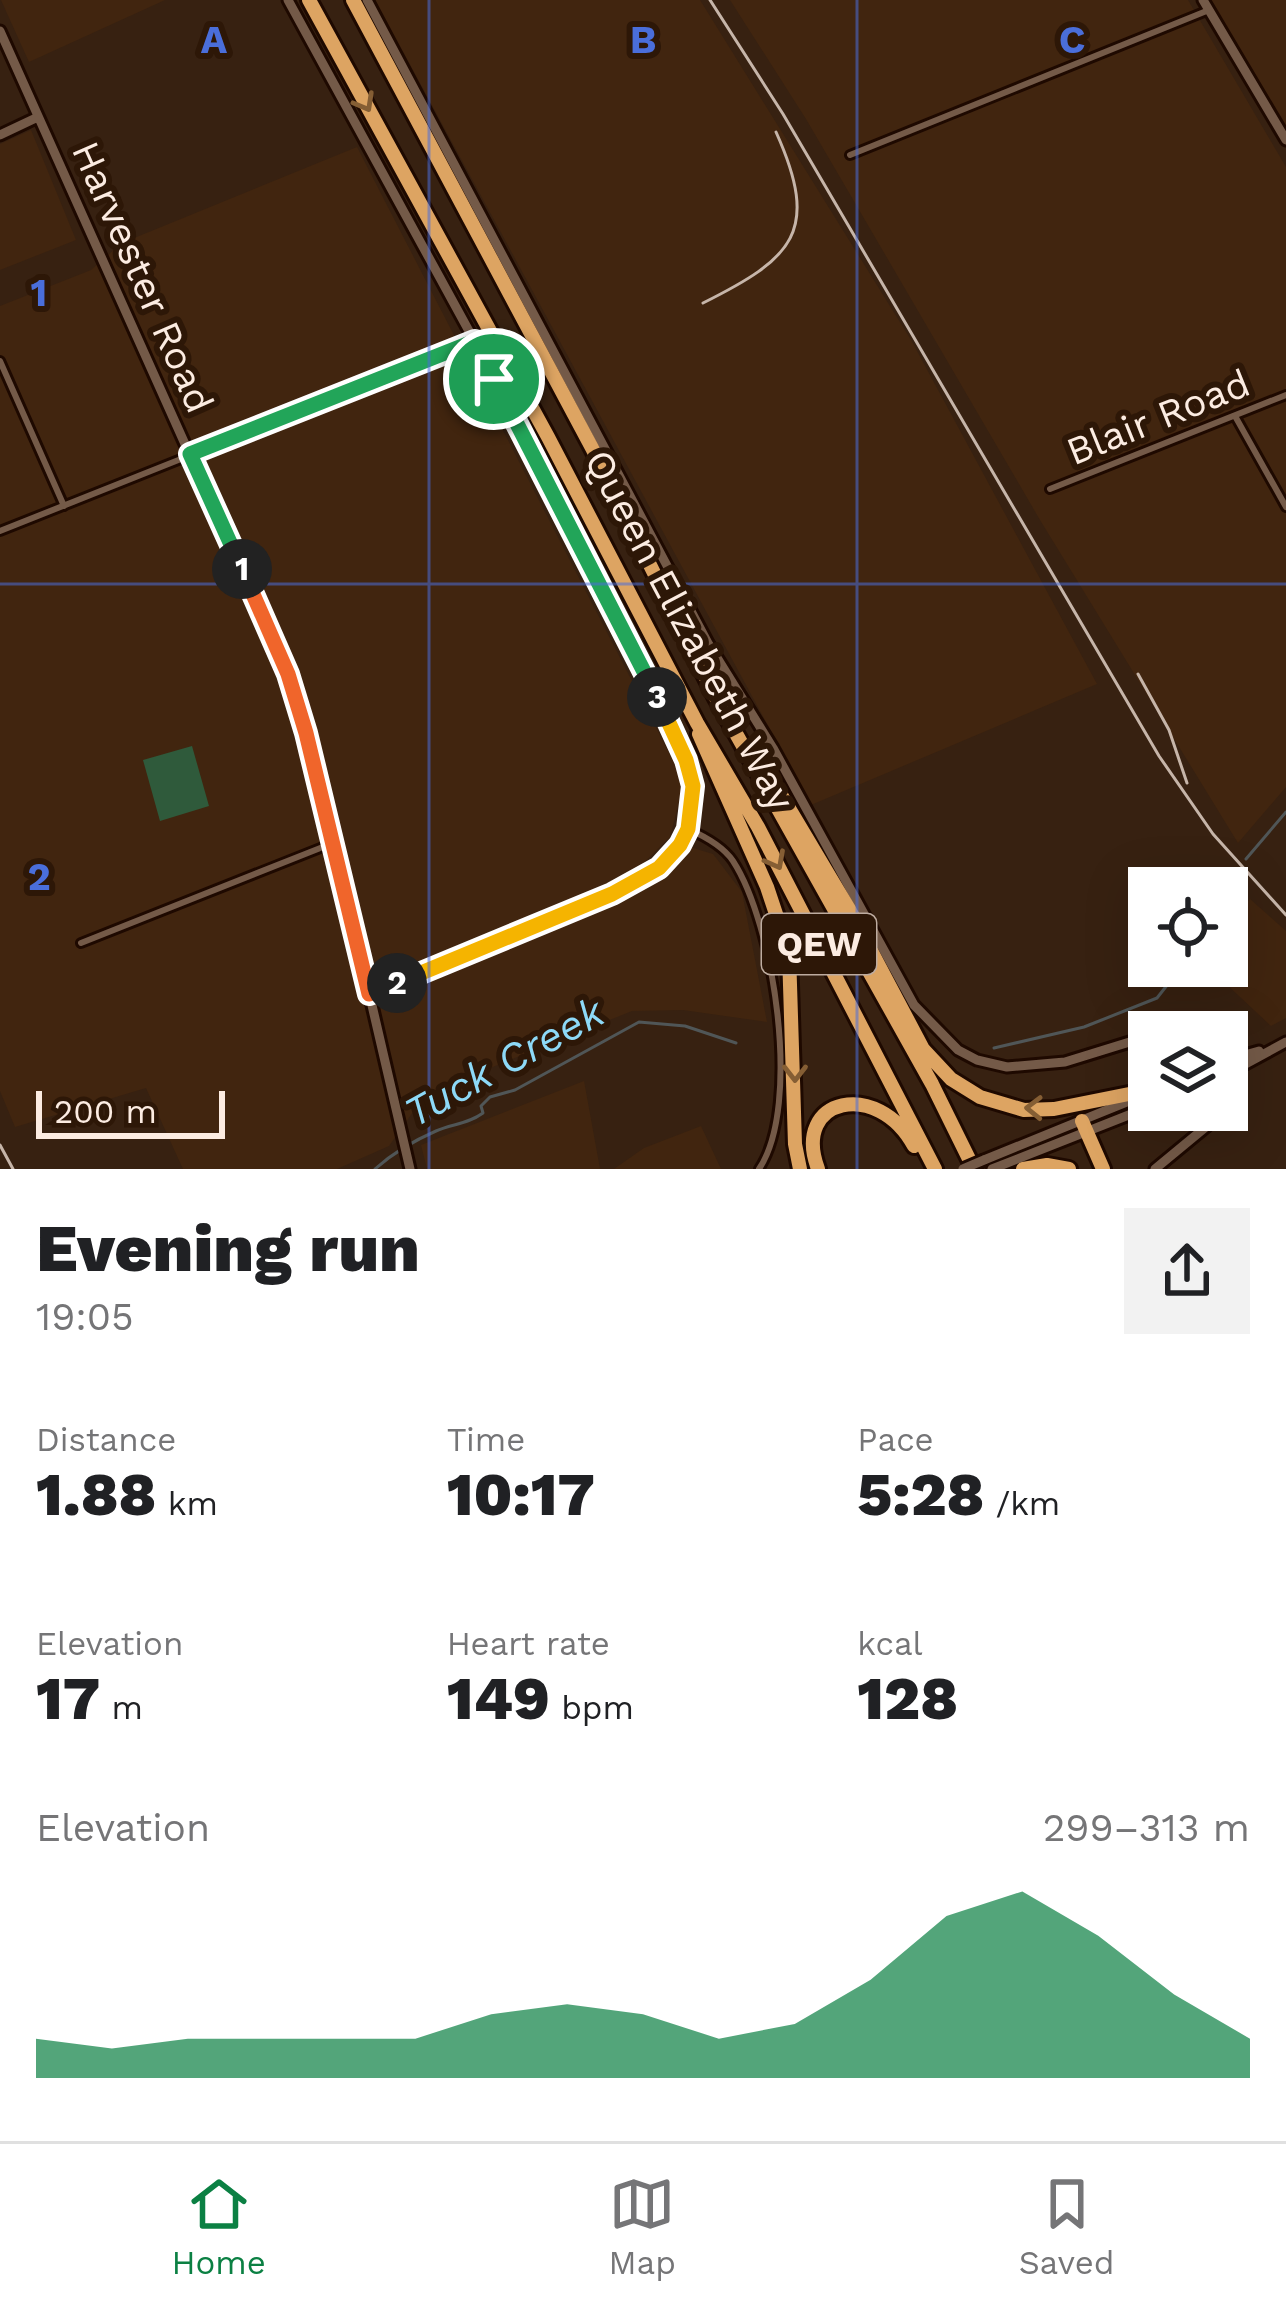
<!DOCTYPE html>
<meta charset="utf-8">
<style>
body{margin:0;font-family:"Work Sans",sans-serif;background:#f2f2f2;color:#202124;height:100vh;display:flex;flex-direction:column;font-size:45px;white-space:nowrap}
*{box-sizing:border-box;margin:0}
p{font-size:39px;color:#757577}
.icon{flex:none;width:66px;height:66px;fill:none;stroke:currentColor;stroke-width:2;stroke-linecap:round;stroke-linejoin:round}
.map{position:relative;height:1169px;overflow:hidden}
.sheet{display:flex;flex-direction:column;background:#fff;flex:1}
.sheet>*{flex:none}
.fabs{position:absolute;left:1128px;top:867px;display:grid;gap:24px}
.fabs a{display:grid;place-items:center;width:120px;height:120px;border-radius:0px;background:#fff;box-shadow:0 12px 48px #0002;font-size:60px}
.scale{position:absolute;left:36px;bottom:30px;width:189px;box-sizing:border-box;padding-left:12px;border:6px solid #fcece2;border-top:0;font-size:33px;line-height:42px;white-space:nowrap;color:#fcece2;-webkit-text-stroke:9px #2d1707;paint-order:stroke}
.pin{position:absolute;display:grid;place-items:center;width:102px;height:102px;color:#fff;margin:-51px;border:6px solid #fff;border-radius:50%;box-shadow:0 3px 12px #0007}
.km{position:absolute;width:60px;height:60px;margin:-30px;border-radius:50%;background:#222;color:#fff;font-size:33px;line-height:60px;text-align:center}
.round{display:grid;place-items:center;flex:none;width:126px;height:126px;border-radius:0px;background:#f2f2f2}
.headline{display:flex;align-items:center;justify-content:space-between;height:204px;padding:0 36px}
h1{font-size:66px;font-weight:800;line-height:90px}
.stats{display:grid;grid-template-columns:repeat(3,1fr);gap:18px;height:204px;padding:12px 36px}
.stats div{display:grid;align-content:center}
.stats b{font-size:60px;font-weight:800}
.stats small{font-size:33px;font-weight:400}
.stats p{font-size:33px}
.chart{height:336px;padding:24px 36px}
.chart p{display:flex;justify-content:space-between}
.chart svg{width:100%;height:216px;margin-top:12px;fill:#0b8043;opacity:.7}
.tabs{display:flex;justify-content:space-around;align-items:center;height:168px;border-top:3px solid #e0e0e0;background:#fff;font-size:33px;color:#757577}
.tabs a{display:grid;justify-items:center;gap:6px}
.tabs .active{color:#0b8043}
.map>svg:first-child{display:block}
.built{fill:#41250f}
.green{fill:#2f5a3b}
.lines{fill:none;stroke-linecap:round;stroke-linejoin:round}
.stream{stroke:#505657;stroke-width:3}
.street-casing{stroke:#1e0900;stroke-width:12}
.secondary-casing{stroke:#1e0900;stroke-width:15}
.highway-casing{stroke:#1e0900;stroke-width:20}
.street{stroke:#745a48;stroke-width:6}
.secondary{stroke:#745a48;stroke-width:9}
.highway{stroke:#dda462;stroke-width:14}
.rail{stroke:#c6b5a9;stroke-width:3}
.secondary-bridge-casing{stroke:#1e0900;stroke-width:15;stroke-linecap:butt}
.secondary-bridge{stroke:#745a48;stroke-width:9}
.oneway{stroke:#855e34}
.split-1-casing{stroke:#fff;stroke-width:24}
.split-2-casing{stroke:#fff;stroke-width:24}
.split-3-casing{stroke:#fff;stroke-width:24}
.split-4-casing{stroke:#fff;stroke-width:24}
.split-1{stroke:#22a559;stroke-width:15}
.split-2{stroke:#f0652b;stroke-width:15}
.split-3{stroke:#f5b400;stroke-width:15}
.split-4{stroke:#22a559;stroke-width:15}
.grid{fill:none;stroke:#4a6eda;stroke-width:3;stroke-opacity:0.55}
.labels{text-anchor:middle;dominant-baseline:central;stroke-width:12;stroke-linejoin:round;paint-order:stroke}
.shield{fill:#2d1707;stroke:#beaca0;stroke-width:3}
.shield-label{font-size:36px;font-weight:bold;fill:#fcece2}
.street-label{font-size:39px;fill:#fcece2;stroke:#2d1707}
.water-label{font-size:42px;font-style:italic;fill:#8dd9f7;stroke:#2d1707}
.grid-label{font-size:39px;text-anchor:middle;font-weight:bold;fill:#4a6eda;stroke:#2d1707;stroke-width:12;stroke-linejoin:round;paint-order:stroke}
</style>
<div class="map">
<svg width="1286" height="1169" viewBox="0 0 1286 1169">
<rect width="100%" height="100%" fill="#372111"/>
<path class="built" d="M1,0H165L29,62Z
M375,0H700L911,340L1097,684L811,805Z
M730,0H1188L1286,167V787L1238,843L1040,520L806,119Z
M1211,0H1286V126L1217,11Z
M31,130L76,240L0,270V144Z
M357,147L684,782L670,837L602,904L665,879L690,847L713,854L742,892L767,1022L683,1010L632,1011L450,1084L413,1112L389,1146L337,1169H183L146,1088L15,1127L0,1091V306L91,270L122,243Z
M1250,899L1286,931V1018L1271,1026L1207,966H1227V921Z
M584,1081L600,1169H427L421,1145Z
M701,1126L721,1169H614L644,1148Z"/>
<path class="green" d="M192,746L209,806L160,821L143,760Z"/>
<g class="lines">
<path class="stream" d="M1246,859L1286,812
M1225,888L1236,873
M994,1048L1084,1027L1157,998L1172,979L1175,966
M375,1169C393,1153 413,1141 436,1131C452,1124 468,1124 483,1113L481,1106L490,1097L515,1090L639,1022L685,1026L736,1043"/>
<g class="street-casing">
<path id="street" d="M850,155L1209,10
M0,361L64,506
M1235,416L1286,507
M1050,489L1286,395
M0,531L475,342
M688,829C704,836 723,846 733,861C774,924 802,1105 759,1169
M81,943L333,843"/>
</g>
<g class="secondary-casing">
<path id="secondary" d="M288,0L475,342L662,707L691,775L693,795L688,829L680,846L659,868L612,894L369,995
M367,0L708,643L773,748L914,1005L958,1050L977,1060L1007,1067L1065,1062L1149,1036
M1203,0L1286,140
M0,31L288,674L322,790L410,1169
M0,135L38,117
M1227,1060L1259,1051
M1227,1074L1286,1042
M984,1160L1139,1097
M992,1169L1149,1107
M1155,1169L1207,1126L1211,1110"/>
</g>
<g class="highway-casing">
<path id="highway" d="M309,0L548,437L697,723L758,827L935,1169
M353,0L592,448L715,696L932,1084L974,1169
M699,734L767,887L789,953L795,1144L800,1169
M771,778L849,909L923,1049L951,1079L980,1097L1024,1110L1054,1109L1149,1090
M1082,1121L1103,1169
M818,1169C791,1097 878,1079 914,1146
M1023,1169L1047,1165L1069,1169"/>
</g>
<use href="#street" class="street"/>
<use href="#secondary" class="secondary"/>
<use href="#highway" class="highway"/>
<path class="rail" d="M710,0L783,114L1159,756L1213,834L1286,915
M703,303C793,258 821,232 776,132
M1138,674L1169,730L1187,783
M0,1145L13,1169"/>
<g class="secondary-bridge-casing">
<path id="secondary-bridge" d="M963,1169L984,1160"/>
</g>
<use href="#secondary-bridge" class="secondary-bridge"/>
</g>
<defs><path id="oneway-chevron" d="M-2-3.5L2.5 0L-2 3.5" fill="none" stroke-width="1.6" stroke-linecap="round" stroke-linejoin="round" transform="scale(3)"/></defs>
<g class="oneway">
<use href="#oneway-chevron" transform="translate(365 103) rotate(61)"/>
<use href="#oneway-chevron" transform="translate(776 861) rotate(62)"/>
<use href="#oneway-chevron" transform="translate(795 1073) rotate(90)"/>
<use href="#oneway-chevron" transform="translate(1034 1108) rotate(-179)"/>
</g>
<g class="lines">
<g class="split-1-casing">
<path id="split-1" d="M242,569L190,454L475,341L494,379"/>
</g>
<g class="split-2-casing">
<path id="split-2" d="M242,569L288,674L306,733L369,994L397,983"/>
</g>
<g class="split-3-casing">
<path id="split-3" d="M397,983L612,894L659,868L680,845L688,829L693,786L686,760L657,697"/>
</g>
<g class="split-4-casing">
<path id="split-4" d="M494,379L657,697"/>
</g>
<use href="#split-1" class="split-1"/>
<use href="#split-2" class="split-2"/>
<use href="#split-3" class="split-3"/>
<use href="#split-4" class="split-4"/>
</g>
<path class="grid" d="M429,0V1169M857,0V1169M0,584H1286"/>
<g class="labels">
<rect class="shield" x="762" y="914" width="114" height="60" rx="9"/>
<g class="shield-label">
<text x="819" y="944">QEW</text>
</g>
<g class="street-label">
<text transform="translate(143 277) rotate(66)">Harvester Road</text>
<text transform="translate(1158 417) rotate(-22)">Blair Road</text>
<text transform="translate(690 630) rotate(62)">Queen Elizabeth Way</text>
</g>
<g class="water-label">
<text transform="translate(504 1062) rotate(-29)">Tuck Creek</text>
</g>
</g>
<g class="grid-label">
<text x="214" y="53">A</text>
<text x="643" y="53">B</text>
<text x="1072" y="53">C</text>
<text x="39" y="306">1</text>
<text x="39" y="890">2</text>
</g>
</svg>
<div class="fabs">
<a><svg class="icon" aria-label="locate" viewBox="0 0 24 24"><circle cx="12" cy="12" r="6"/><path d="M12 2v4M12 18v4M2 12h4M18 12h4"/></svg></a>
<a><svg class="icon" aria-label="layers" viewBox="0 0 24 24"><path d="M12 4l9 5-9 5-9-5zM3 14l9 5 9-5"/></svg></a>
</div>
<div class="scale">200 m</div>
<div class="pin" style="left:494px;top:379px;background:#1e9e55"><svg class="icon" aria-label="arrive" viewBox="0 0 24 24"><path d="M6 21V4h12l-3 4 3 4H6"/></svg></div>
<b class="km" style="left:242px;top:569px">1</b>
<b class="km" style="left:397px;top:983px">2</b>
<b class="km" style="left:657px;top:697px">3</b>
</div>
<section class="sheet">
<div class="headline"><div><h1>Evening run</h1><p>19:05</p></div><a class="round"><svg class="icon" aria-label="share" viewBox="0 0 24 24"><path d="M12 15V3M7 8l5-5 5 5M5 13v7h14v-7"/></svg></a></div>
<div class="stats">
<div><p>Distance</p><b>1.88<small> km</small></b></div>
<div><p>Time</p><b>10:17</b></div>
<div><p>Pace</p><b>5:28<small> /km</small></b></div>
</div>
<div class="stats">
<div><p>Elevation</p><b>17<small> m</small></b></div>
<div><p>Heart rate</p><b>149<small> bpm</small></b></div>
<div><p>kcal</p><b>128</b></div>
</div>
<div class="chart"><p><span>Elevation</span>299–313 m</p>
<svg viewBox="0 0 160 44" preserveAspectRatio="none"><path d="M0 44V36L10 38L20 36L30 36L40 36L50 36L60 31L70 29L80 31L90 36L100 33L110 24L120 11L130 6L140 15L150 27L160 36V44z"/></svg>
</div>
</section>
<nav class="tabs">
<a class="active"><svg class="icon" aria-label="home" viewBox="0 0 24 24"><path d="M3 11l9-7 9 7M6 9v11h12V9"/></svg>Home</a>
<a><svg class="icon" aria-label="map" viewBox="0 0 24 24"><path d="M3 6l6-2 6 2 6-2v14l-6 2-6-2-6 2zM9 4v14M15 6v14"/></svg>Map</a>
<a><svg class="icon" aria-label="saved" viewBox="0 0 24 24"><path d="M7 4h10v16l-5-4-5 4z"/></svg>Saved</a>
</nav>
